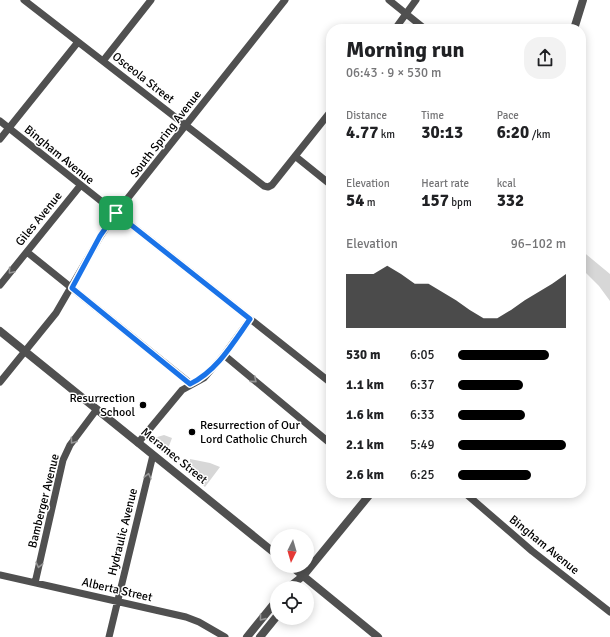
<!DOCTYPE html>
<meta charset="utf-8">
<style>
body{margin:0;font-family:Signika,sans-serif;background:#f2f2f2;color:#202124;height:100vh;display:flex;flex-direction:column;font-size:15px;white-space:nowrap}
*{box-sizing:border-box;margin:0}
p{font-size:13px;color:#757577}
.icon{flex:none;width:22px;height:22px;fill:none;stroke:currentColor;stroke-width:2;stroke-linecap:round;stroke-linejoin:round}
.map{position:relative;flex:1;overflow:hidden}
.sheet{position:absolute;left:326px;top:24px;width:260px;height:474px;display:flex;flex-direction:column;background:#fff;border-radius:16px;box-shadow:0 2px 10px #0003}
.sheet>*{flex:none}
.needle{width:26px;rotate:185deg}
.controls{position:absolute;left:270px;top:529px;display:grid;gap:8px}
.controls a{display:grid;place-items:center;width:44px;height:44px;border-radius:50%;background:#fff;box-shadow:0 2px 10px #0003;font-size:20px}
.pin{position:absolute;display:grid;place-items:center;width:34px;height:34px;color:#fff;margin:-17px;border-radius:8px;box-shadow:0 2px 6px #0006}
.round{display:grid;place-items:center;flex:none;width:42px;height:42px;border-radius:16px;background:#f2f2f2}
.headline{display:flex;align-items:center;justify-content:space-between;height:68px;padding:0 20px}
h1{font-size:22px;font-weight:700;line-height:30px}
.stats{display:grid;grid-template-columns:repeat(3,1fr);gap:6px;height:68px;padding:4px 20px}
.stats div{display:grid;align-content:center}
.stats b{font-size:17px;font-weight:700}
.stats small{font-size:11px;font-weight:400}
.stats p{font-size:11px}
.chart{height:112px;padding:8px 20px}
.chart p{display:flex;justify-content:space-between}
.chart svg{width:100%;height:72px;margin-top:4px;fill:#000;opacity:.7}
ul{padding:0 20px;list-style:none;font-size:13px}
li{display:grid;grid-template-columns:64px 48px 1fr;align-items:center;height:30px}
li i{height:10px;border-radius:5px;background:#000}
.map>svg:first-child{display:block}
.green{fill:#d7d7d7}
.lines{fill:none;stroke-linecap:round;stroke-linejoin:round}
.minor{stroke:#505050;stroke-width:7}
.tertiary{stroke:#505050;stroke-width:8}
.oneway{stroke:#969696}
.route-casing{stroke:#fff;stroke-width:8}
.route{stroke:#1a73e8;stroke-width:5}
.poi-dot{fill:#000;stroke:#fff;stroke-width:1.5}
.labels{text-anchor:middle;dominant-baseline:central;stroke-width:3;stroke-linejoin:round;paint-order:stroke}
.street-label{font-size:12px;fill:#000;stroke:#fff}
.poi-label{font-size:12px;fill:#000;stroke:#fff;text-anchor:end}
</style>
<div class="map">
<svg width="610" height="637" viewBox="0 0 610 637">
<rect width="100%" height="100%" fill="#fff"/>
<path class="green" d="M581,250L610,274V301L599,286L581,268Z
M164,435L172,438L169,446L172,453L163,451L152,443L154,438Z
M190,459L210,463L220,467L205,487L188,473L190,470Z"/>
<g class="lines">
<path class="minor" d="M24,0L264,186L268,187L272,185L331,111
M389,0L425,29
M395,29L416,0
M103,61L151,0
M0,121L331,383
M0,139L78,42
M295,156L331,185
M27,252L191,384
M0,285L80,186
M224,355L331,444
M0,382L56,313L100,237L116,213L285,0
M138,443L182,390L204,378L224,355L250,319
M465,493L532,551L610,612
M0,575L186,617L199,622L225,637
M35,583L63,460L70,445L97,409
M109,637L153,455"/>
<path class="tertiary" d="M574,29L583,0
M0,331L277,555
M291,566L378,637
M288,588L303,576L371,493
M247,637L277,600
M260,637L277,616"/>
</g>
<defs><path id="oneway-chevron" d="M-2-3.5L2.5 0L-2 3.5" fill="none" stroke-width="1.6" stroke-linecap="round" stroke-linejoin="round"/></defs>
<g class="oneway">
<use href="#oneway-chevron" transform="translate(11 271) rotate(130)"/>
<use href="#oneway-chevron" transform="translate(254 380) rotate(40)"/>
<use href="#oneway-chevron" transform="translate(73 441) rotate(126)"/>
<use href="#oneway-chevron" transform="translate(148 476) rotate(-77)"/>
<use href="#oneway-chevron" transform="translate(39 565) rotate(103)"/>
<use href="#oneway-chevron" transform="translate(262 618) rotate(129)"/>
</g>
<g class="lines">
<g class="route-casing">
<path id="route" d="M116,213L250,319C233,343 217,371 190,384L72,288L100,236Z"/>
</g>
<use href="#route" class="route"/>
</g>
<g class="poi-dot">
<circle cx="143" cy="405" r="4"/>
<circle cx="192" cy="432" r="4"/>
</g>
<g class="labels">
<g class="street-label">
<text transform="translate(143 78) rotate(38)">Osceola Street</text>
<text transform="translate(166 134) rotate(-52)">South Spring Avenue</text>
<text transform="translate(59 155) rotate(39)">Bingham Avenue</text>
<text transform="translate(39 219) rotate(-51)">Giles Avenue</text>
<text transform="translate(174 456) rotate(39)">Meramec Street</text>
<text transform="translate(44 501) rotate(-76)">Bamberger Avenue</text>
<text transform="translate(123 532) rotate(-76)">Hydraulic Avenue</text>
<text transform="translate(544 545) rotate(39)">Bingham Avenue</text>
<text transform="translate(117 590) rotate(13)">Alberta Street</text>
</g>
<g class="poi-label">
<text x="135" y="398">Resurrection<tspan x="135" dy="14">School</tspan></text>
<text x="200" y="425" text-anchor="start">Resurrection of Our<tspan x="200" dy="14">Lord Catholic Church</tspan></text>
</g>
</g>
</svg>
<div class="controls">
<a><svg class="needle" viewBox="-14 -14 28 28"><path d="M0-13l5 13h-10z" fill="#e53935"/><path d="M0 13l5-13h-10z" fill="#757577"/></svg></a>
<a><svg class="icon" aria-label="locate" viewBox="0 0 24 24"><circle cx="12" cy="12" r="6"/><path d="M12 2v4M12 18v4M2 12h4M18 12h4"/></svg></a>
</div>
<div class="pin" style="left:116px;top:213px;background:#1e9e55"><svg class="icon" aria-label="arrive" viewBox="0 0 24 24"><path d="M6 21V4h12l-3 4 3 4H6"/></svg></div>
<section class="sheet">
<div class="headline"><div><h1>Morning run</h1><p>06:43 · 9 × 530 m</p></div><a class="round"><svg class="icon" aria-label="share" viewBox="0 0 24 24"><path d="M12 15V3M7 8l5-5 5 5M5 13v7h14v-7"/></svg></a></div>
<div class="stats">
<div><p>Distance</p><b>4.77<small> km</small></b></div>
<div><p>Time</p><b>30:13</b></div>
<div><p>Pace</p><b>6:20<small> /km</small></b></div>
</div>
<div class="stats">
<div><p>Elevation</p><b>54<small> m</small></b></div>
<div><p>Heart rate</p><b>157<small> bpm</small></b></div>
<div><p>kcal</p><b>332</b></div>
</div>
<div class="chart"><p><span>Elevation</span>96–102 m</p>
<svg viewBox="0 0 160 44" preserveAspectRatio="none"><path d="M0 44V11L10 11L20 11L30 6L40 11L50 17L60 17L70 22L80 27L90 33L100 38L110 38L120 33L130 27L140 22L150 17L160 11V44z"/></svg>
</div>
<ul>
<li><b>530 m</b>6:05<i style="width:84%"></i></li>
<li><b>1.1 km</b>6:37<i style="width:60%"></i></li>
<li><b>1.6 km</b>6:33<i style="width:62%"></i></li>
<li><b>2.1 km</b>5:49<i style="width:100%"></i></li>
<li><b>2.6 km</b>6:25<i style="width:68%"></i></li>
</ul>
</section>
</div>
